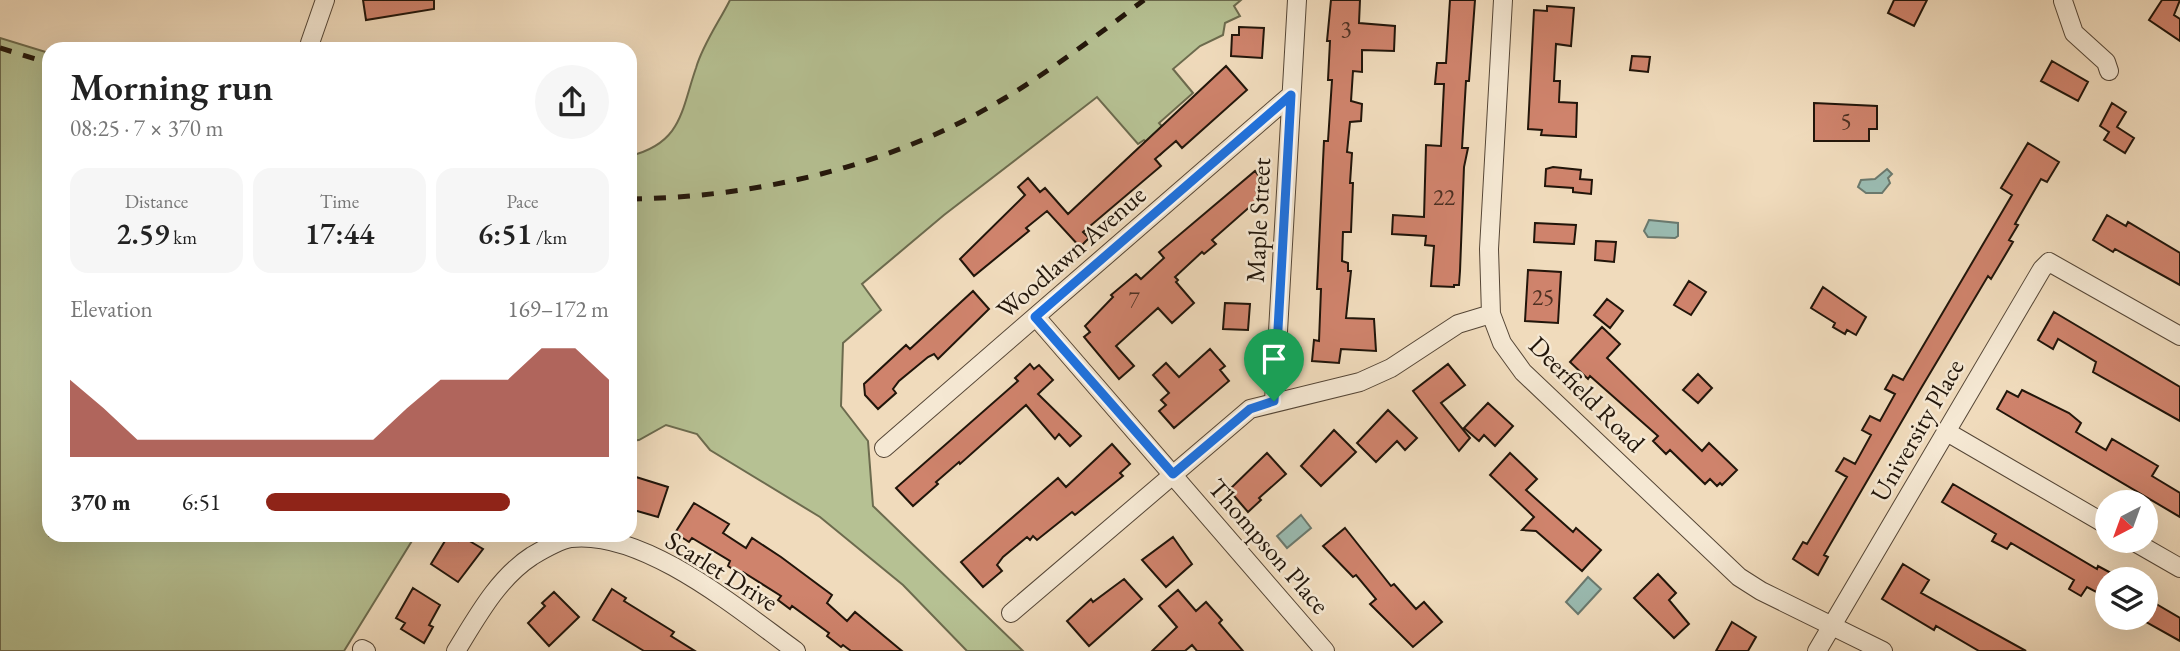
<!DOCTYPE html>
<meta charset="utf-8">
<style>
body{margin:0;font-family:"EB Garamond",serif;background:#f6f6f6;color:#222;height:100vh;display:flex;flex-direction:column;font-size:26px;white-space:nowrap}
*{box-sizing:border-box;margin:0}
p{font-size:23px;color:#767676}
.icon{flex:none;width:38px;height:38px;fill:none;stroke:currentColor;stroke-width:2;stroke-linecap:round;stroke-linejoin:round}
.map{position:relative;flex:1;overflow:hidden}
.drawer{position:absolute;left:42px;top:42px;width:595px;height:500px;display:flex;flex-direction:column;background:#fff;border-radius:21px;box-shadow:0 7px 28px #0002}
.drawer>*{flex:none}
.needle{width:46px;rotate:221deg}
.controls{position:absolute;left:2095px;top:490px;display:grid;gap:14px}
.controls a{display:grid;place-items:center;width:63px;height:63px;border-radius:50%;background:#fff;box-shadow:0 7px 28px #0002;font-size:35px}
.pin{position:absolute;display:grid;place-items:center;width:60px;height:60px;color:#fff;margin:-72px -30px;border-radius:50% 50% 50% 0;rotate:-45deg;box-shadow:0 0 7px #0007}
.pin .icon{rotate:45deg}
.round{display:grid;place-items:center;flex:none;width:74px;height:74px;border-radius:37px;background:#f6f6f6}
.headline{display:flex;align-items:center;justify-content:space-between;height:119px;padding:0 28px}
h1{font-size:38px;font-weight:600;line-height:52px}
.figures{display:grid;grid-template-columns:repeat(3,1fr);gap:10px;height:119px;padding:7px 28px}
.figures div{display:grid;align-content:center;border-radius:18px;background:#f6f6f6;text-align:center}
.figures b{font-size:30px;font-weight:600}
.figures small{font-size:19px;font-weight:400}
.figures p{font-size:19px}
.chart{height:196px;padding:14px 28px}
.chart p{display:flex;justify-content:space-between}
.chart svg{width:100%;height:126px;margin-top:7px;fill:#8f2418;opacity:.7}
ul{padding:0 28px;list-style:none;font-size:23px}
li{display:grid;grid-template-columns:112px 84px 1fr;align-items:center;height:52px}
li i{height:18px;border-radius:9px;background:#8f2418}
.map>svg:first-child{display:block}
.green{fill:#b6c193;stroke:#6c6b4e;stroke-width:2}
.water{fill:#9abbb1;stroke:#6a796e;stroke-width:2}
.building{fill:#cf836c;stroke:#21150a;stroke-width:2}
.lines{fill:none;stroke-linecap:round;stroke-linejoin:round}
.minor-casing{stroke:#554636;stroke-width:20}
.minor{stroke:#f5e8d3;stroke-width:18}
.rail{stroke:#21150a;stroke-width:5;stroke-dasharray:12 12;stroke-linecap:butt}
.route-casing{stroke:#fff;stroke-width:14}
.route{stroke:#1a73e8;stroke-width:9}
.labels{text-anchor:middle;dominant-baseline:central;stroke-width:5;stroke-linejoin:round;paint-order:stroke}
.number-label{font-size:23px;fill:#4c3022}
.street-label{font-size:26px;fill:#21150a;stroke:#f5e8d3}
</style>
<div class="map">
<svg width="2180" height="651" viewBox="0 0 2180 651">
<rect width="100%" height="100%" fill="#f0dbbc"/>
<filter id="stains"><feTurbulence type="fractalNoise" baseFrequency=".00286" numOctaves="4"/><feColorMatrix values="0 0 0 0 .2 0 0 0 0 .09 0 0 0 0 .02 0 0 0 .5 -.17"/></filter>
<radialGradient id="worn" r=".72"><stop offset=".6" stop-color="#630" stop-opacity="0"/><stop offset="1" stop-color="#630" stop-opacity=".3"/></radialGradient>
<path class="green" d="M730,0H1241L1234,6L1240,16L1225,23L1223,35L1200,46L1173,69L1193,93L1159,123L1174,140L1160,155L1144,140L1138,144L1097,97L944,215L862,284L881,310L843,343L841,406L868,441L873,506L1023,651H967L903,585L820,517L710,450L697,434L666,425L639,440L630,441V156C682,143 681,111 696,68C703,44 719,22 730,0Z
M0,38L49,53V536H415L344,651H0Z"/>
<path class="water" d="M1887,169L1892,174L1888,178L1890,183L1882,193H1866L1858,187L1861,180L1875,179Z
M1649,220L1678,223V236L1675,238L1648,237L1644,231Z
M1301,515L1311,528L1287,548L1277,536Z
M1588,577L1601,589L1578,614L1566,602Z"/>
<path class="building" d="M363,0H434V9L366,20Z
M1331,0H1360L1359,23L1395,26L1394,51L1362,50V72L1353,71L1351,101L1362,104L1361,121L1350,122L1347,152L1352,153L1350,183H1353L1351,232H1343L1342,261L1348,263V271H1351L1346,318L1374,319L1376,351L1341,349L1339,363L1312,361L1314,340L1319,341L1321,289H1317L1323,161L1324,141H1328L1332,80H1328L1330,41H1327Z
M1450,0H1475L1469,81H1466L1462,148H1468L1464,167L1460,271L1459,285H1454V287L1431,286L1434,246L1425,245L1426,236L1392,234L1393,215L1424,217L1426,145L1441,146L1444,84H1435L1437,63H1446Z
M1894,0H1927L1914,26L1888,13Z
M2162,0H2180L2174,15L2180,19V41L2149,20Z
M1547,6L1574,8L1571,46L1556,44L1554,81H1560L1559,102L1577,103L1576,137L1541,135L1542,130L1528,129L1534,10L1547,11Z
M1239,27L1264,28L1262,58L1231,56L1232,35H1239Z
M1632,56L1650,57L1648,72L1630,70Z
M2052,61L2088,82L2078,101L2041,81Z
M1226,66L1247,90L1182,148L1176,141L1155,159L1161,166L1083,232L1089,238L1080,247L1047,211L1026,228L1029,231L974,276L960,259L1025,195L1018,187L1028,178L1040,192L1045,188L1068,214Z
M1814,103L1877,106V129H1869V141H1814Z
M2112,103L2126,112L2117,127L2134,138L2125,153L2104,140L2109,132L2100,126Z
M2028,143L2059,162L2047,182L2041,179L2015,224L2018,225L2009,240L2013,242L1991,279L1988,276L1920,390L1824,555L1828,557L1818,575L1793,559L1803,542L1807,544L1847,477L1836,471L1844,458L1855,464L1871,435L1862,430L1870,416L1880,421L1895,394L1885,389L1893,375L1903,380L2012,195L2001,188Z
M1553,167L1581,170L1580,179L1592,180L1591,194L1573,192V188L1545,186L1546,169Z
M1255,171L1265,183L1256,191L1261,197L1212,240L1216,244L1204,254L1202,252L1175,277L1178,280L1176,282L1194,303L1172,323L1158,308L1116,346L1134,366L1119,379L1084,337L1090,332L1085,326L1113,297L1111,295L1136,274L1141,279L1164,258L1159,252Z
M2107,215L2126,226L2128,222L2180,253V285L2115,249L2113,252L2093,240Z
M1535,223L1576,225L1574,244L1534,242Z
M1596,241L1616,242L1614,262L1595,260Z
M1528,270L1561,272L1558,323L1525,321Z
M1689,281L1706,292L1691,315L1674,305Z
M1823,287L1866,317L1856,335L1847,330L1845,334L1833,327L1835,323L1811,308Z
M973,291L989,309L938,359L934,354L928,357L899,381L893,389L896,393L878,409L865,395L864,384L906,345L910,349Z
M1607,299L1623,311L1610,328L1594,315Z
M1225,303L1250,304L1248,330L1223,329Z
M2054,312L2180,387V421L2093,372L2096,362L2058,339L2053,349L2038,340Z
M1602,327L1620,344L1607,358L1702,451L1709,443L1737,470L1722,485L1720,483L1717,486L1710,479L1705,484L1670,450L1666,454L1653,441L1658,436L1590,376L1588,379L1570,362Z
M1210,349L1225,366L1220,370L1229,381L1174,428L1159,411L1166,405L1161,400L1169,393L1153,375L1166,363L1179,377Z
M1030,364L1034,369L1039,365L1053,380L1038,394L1081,436L1070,446L1059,434L1055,439L1026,405L960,464L959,462L936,482L938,484L913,506L896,488L1018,381L1015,378Z
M1448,364L1465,385L1441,403L1470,438L1459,451L1413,391Z
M1698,374L1712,388L1698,403L1683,390Z
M2022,390L2069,413L2081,423L2076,432L2106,450L2112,439L2158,466L2152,476L2180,493V517L1997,409L2007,391L2018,397Z
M1488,403L1513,426L1495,446L1484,435L1479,441L1464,428Z
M1388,410L1417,438L1405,450L1397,441L1376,462L1357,443Z
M1334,430L1356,452L1321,486L1301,466Z
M1112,444L1130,464L1120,473L1123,476L1075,515L1072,512L1037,540L1033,536L1030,540L1027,537L1003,557L997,565L1002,571L983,587L961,562L1058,478L1066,487Z
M1267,453L1286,474L1259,498L1261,500L1248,512L1229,490Z
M1510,453L1537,479L1526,490L1573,532L1576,528L1601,550L1582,571L1536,531L1522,530L1534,517L1490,475Z
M636,477L668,487L658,517L630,509V487L632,488Z
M1953,484L2097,569L2098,566L2111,573L2100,594L2087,587L2081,596L2069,589L2074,580L2011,543L2007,549L1992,541L1996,534L1942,502Z
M694,503L729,524L723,533L746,548L752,538L781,557L832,595L827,603L847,621L855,612L902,651H851L843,645L841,647L827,636L829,633L792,606L790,609L778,600L781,596L743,572L741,575L728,566L730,561L692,538L689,542L675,533Z
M1345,528L1391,586L1394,584L1416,609L1424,602L1442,622L1413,647L1370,604L1376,599L1356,575L1353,577L1323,546Z
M448,536L458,541L461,536L483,549L458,582L431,564Z
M1173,537L1192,564L1166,587L1142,560Z
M1903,564L1929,580L1921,593L2026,651H1979L1936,626L1934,630L1882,599Z
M1658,574L1676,593L1669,600L1689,624L1674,638L1634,598Z
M1124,579L1142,599L1089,646L1067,621L1091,599L1093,602Z
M413,588L440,605L429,625L433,627L424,643L401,629L405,623L396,618Z
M612,589L626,598L624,601L674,632L671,636L695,651H644L593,620Z
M1178,590L1196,611L1206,602L1222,620L1219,623L1243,651H1197L1192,645L1185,651H1152L1177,627L1159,606Z
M554,592L579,617L549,646L528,623L545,606L542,603Z
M2146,598L2180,618V641L2139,618H2146Z
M1732,622L1756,637L1748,651H1716Z"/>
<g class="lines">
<g class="minor-casing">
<path id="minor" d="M1503,0L1489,249L1491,314L1502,343L1523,372L1739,577L1761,591L1883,651
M2063,1L2074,33L2106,62L2109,71
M310,43L325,0
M1036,317L1325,651
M1274,401L1297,0
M1947,432L2107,525
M884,448L1291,95
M2133,541L2180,568
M1011,613L1250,409L1360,382L1391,368L1458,324L1491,314
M362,649L366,651
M456,651C477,617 498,578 532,556C542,550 560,540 571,538C645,530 739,610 796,651
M1817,651L2042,269L2049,262L2180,336"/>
</g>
<use href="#minor" class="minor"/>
<path class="rail" d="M0,48L49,63
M630,199C760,197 892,166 1005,98C1053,69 1099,34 1144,0"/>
</g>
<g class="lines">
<g class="route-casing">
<path id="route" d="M1291,95L1274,401L1250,409L1173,474L1035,317Z"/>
</g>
<use href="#route" class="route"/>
</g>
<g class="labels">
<g class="number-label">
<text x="1346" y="29">3</text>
<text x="1846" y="121">5</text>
<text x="1444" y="197">22</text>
<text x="1543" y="297">25</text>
<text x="1134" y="300">7</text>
</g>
<g class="street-label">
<text transform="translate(1258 220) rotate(-87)">Maple Street</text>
<text transform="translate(1071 252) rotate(-41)">Woodlawn Avenue</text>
<text transform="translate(1587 394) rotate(45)">Deerfield Road</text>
<text transform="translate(1917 430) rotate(-60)">University Place</text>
<text transform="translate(1269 546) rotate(49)">Thompson Place</text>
<text transform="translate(722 571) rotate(32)">Scarlet Drive</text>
</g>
</g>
<rect width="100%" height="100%" filter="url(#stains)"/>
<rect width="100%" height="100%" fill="url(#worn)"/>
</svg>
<div class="controls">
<a><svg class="needle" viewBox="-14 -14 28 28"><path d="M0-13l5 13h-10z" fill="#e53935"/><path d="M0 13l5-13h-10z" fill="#767676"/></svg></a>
<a><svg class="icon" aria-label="layers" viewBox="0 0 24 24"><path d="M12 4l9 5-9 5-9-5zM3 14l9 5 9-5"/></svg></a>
</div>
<div class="pin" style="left:1274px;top:401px;background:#1e9e55"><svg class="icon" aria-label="arrive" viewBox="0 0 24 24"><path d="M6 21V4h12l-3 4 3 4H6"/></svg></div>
<section class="drawer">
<div class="headline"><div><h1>Morning run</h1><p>08:25 · 7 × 370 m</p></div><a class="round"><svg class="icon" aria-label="share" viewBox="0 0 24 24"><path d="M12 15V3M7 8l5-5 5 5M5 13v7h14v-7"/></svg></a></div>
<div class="figures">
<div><p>Distance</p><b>2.59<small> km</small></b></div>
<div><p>Time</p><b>17:44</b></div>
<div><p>Pace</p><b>6:51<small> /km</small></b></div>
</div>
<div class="chart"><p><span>Elevation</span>169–172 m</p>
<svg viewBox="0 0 160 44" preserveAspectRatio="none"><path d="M0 44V17L10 27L20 38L30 38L40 38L50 38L60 38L70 38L80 38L90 38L100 27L110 17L120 17L130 17L140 6L150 6L160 17V44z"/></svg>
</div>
<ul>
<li><b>370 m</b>6:51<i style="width:71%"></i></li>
</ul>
</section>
</div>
